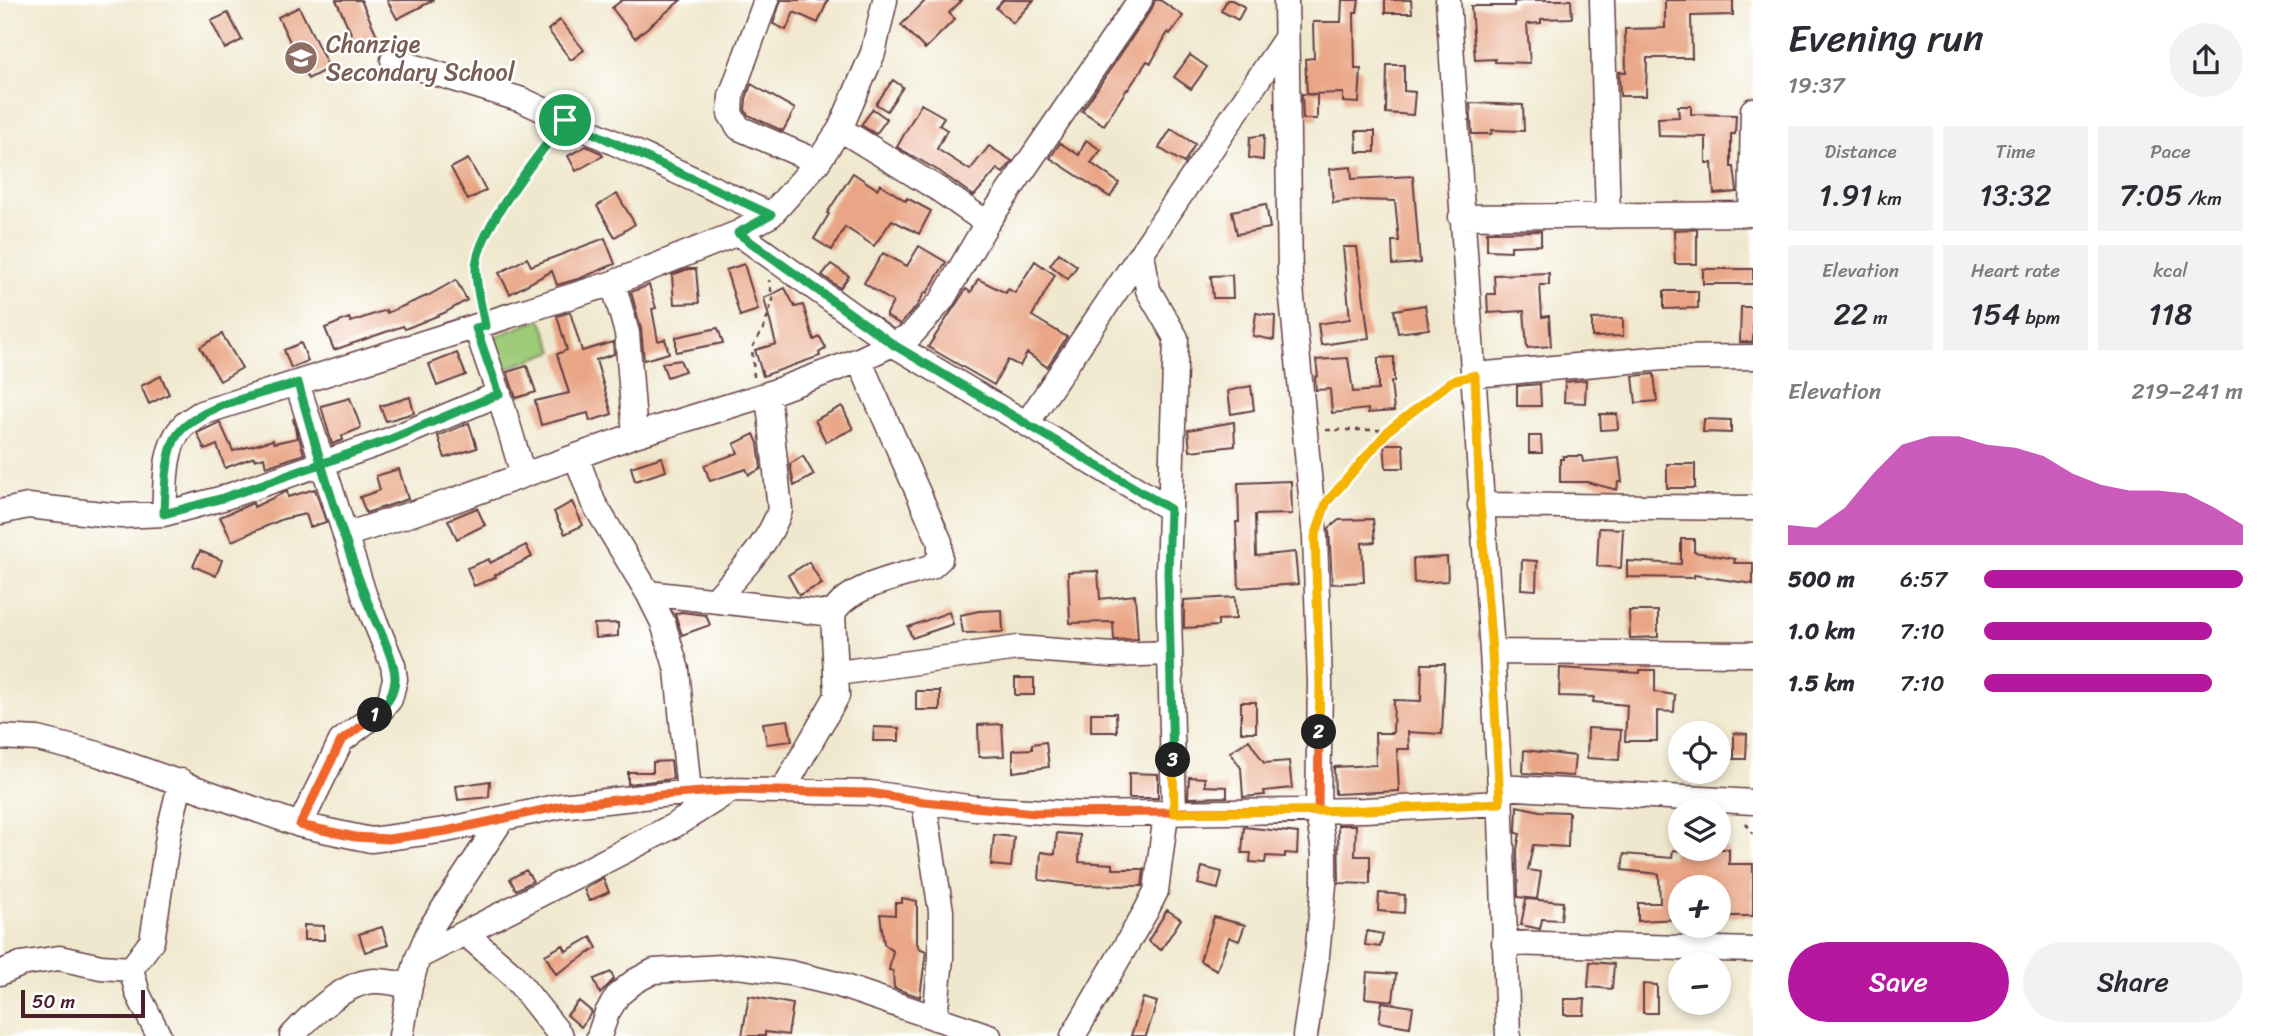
<!DOCTYPE html>
<meta charset="utf-8">
<style>
body{margin:0;font-family:Sriracha,sans-serif;background:#f2f2f3;color:#2b2b33;height:100vh;display:flex;flex-direction:column;font-size:26px;white-space:nowrap}
*{box-sizing:border-box;margin:0}
p{font-size:23px;color:#7c7c81}
.icon{flex:none;width:38px;height:38px;fill:none;stroke:currentColor;stroke-width:2;stroke-linecap:round;stroke-linejoin:round}
.map{position:relative;flex:1;overflow:hidden}
.side{display:flex;flex-direction:column;background:#fff;width:525px}
.side>*{flex:none}
.fabs{position:absolute;left:1668px;top:721px;display:grid;gap:14px}
.fabs a{display:grid;place-items:center;width:63px;height:63px;border-radius:50%;background:#fff;box-shadow:0 4px 10px #0003;font-size:35px}
.scale{position:absolute;left:21px;bottom:18px;width:124px;box-sizing:border-box;padding-left:7px;border:4px solid #4a1f2b;border-top:0;font-size:19px;line-height:24px;white-space:nowrap;color:#4a1f2b;-webkit-text-stroke:5px #fff;paint-order:stroke}
.pin{position:absolute;display:grid;place-items:center;width:60px;height:60px;color:#fff;margin:-30px;border:4px solid #fff;border-radius:50%;box-shadow:0 2px 7px #0007}
.km{position:absolute;width:35px;height:35px;margin:-18px;border-radius:50%;background:#222;color:#fff;font-size:19px;line-height:35px;text-align:center}
.round{display:grid;place-items:center;flex:none;width:74px;height:74px;border-radius:37px;background:#f2f2f3}
.summary{display:flex;align-items:center;justify-content:space-between;height:119px;padding:0 35px}
h1{font-size:38px;font-weight:600;line-height:52px}
.stats{display:grid;grid-template-columns:repeat(3,1fr);gap:10px;height:119px;padding:7px 35px}
.stats div{display:grid;align-content:center;border-radius:0px;background:#f2f2f3;text-align:center}
.stats b{font-size:30px;font-weight:600}
.stats small{font-size:19px;font-weight:400}
.stats p{font-size:19px}
.chart{height:196px;padding:14px 35px}
.chart p{display:flex;justify-content:space-between}
.chart svg{width:100%;height:126px;margin-top:7px;fill:#b5179e;opacity:.7}
.primary-button{display:flex;gap:14px;margin-top:auto;padding:14px 35px}
.primary-button a{flex:1;height:80px;border-radius:42px;background:#b5179e;color:#fff;font-size:28px;font-weight:600;line-height:80px;text-align:center}
.primary-button a+a{background:#f2f2f3;color:#2b2b33}
ul{padding:0 35px;list-style:none;font-size:23px}
li{display:grid;grid-template-columns:112px 84px 1fr;align-items:center;height:52px}
li i{height:18px;border-radius:9px;background:#b5179e}
main{display:flex;flex:1;min-height:0}
.map>svg:first-child{display:block}
.green{fill:#9dcb78;stroke:#747552;stroke-width:2}
.building{fill:#e9a585}
.lines{fill:none;stroke-linecap:round;stroke-linejoin:round}
.minor-casing{stroke:#633d43;stroke-width:27}
.path{stroke:#633d43;stroke-width:2.5;stroke-dasharray:5 5;stroke-linecap:butt}
.minor{stroke:#fff;stroke-width:24}
.split-1-casing{stroke:#fff;stroke-width:14}
.split-2-casing{stroke:#fff;stroke-width:14}
.split-3-casing{stroke:#fff;stroke-width:14}
.split-4-casing{stroke:#fff;stroke-width:14}
.split-1{stroke:#22a559;stroke-width:9}
.split-2{stroke:#f0652b;stroke-width:9}
.split-3{stroke:#f5b400;stroke-width:9}
.split-4{stroke:#22a559;stroke-width:9}
.labels{text-anchor:middle;dominant-baseline:central;stroke-width:5;stroke-linejoin:round;paint-order:stroke}
.education-label{font-size:24px;fill:#785e54;stroke:#fff;text-anchor:start}
</style>
<main>
<div class="map">
<svg width="1753" height="1036" viewBox="0 0 1753 1036">
<rect width="100%" height="100%" fill="#fff"/>
<filter id="ink" filterUnits="userSpaceOnUse"><feTurbulence type="fractalNoise" baseFrequency=".0143" numOctaves="2"/><feDisplacementMap in="SourceGraphic" scale="14" xChannelSelector="R" yChannelSelector="G"/><feConvolveMatrix kernelMatrix="1 2 1 2 8 2 1 2 1" color-interpolation-filters="sRGB"/></filter>
<filter id="wash" filterUnits="userSpaceOnUse"><feTurbulence type="fractalNoise" baseFrequency=".00686" numOctaves="4" result="noise"/><feDisplacementMap in="SourceGraphic" scale="28" xChannelSelector="R" yChannelSelector="G"/><feGaussianBlur stdDeviation="1.57" result="paint"/><feColorMatrix in="noise" values="0 0 0 0 0 0 0 0 0 0 0 0 0 0 0 0 0 1.4 0 .05"/><feComposite in="paint" operator="in"/></filter>
<g filter="url(#wash)">
<rect width="100%" height="100%" fill="#f0e8ce"/>
<path class="green" d="M541,319L554,351L498,372L486,340Z"/>
<g id="blocks">
<path class="building" d="M336,0H361L381,44L360,53Z
M387,0H434L397,19Z
M622,0H681L635,38L612,8Z
M781,0H828L818,23L794,12L786,30L773,24Z
M926,0H962L949,13L955,19L925,49L901,25Z
M1003,0H1034L1013,23L996,8Z
M1155,0H1160L1183,16L1170,34L1168,32L1151,63L1147,61L1128,90L1127,89L1104,125L1082,111L1152,8Z
M1227,0H1232L1245,7L1238,20L1221,11Z
M1342,0H1359L1357,13H1354L1355,69H1361L1359,103L1343,102V93L1307,94L1305,59L1314,58L1313,22H1341Z
M1385,0H1411L1412,13H1385Z
M1529,0H1571L1572,18L1541,19V23L1527,24L1530,63L1495,62V59L1475,60L1471,6H1514V2Z
M1665,0H1733V15L1691,16L1692,58H1647L1646,96H1620L1619,72H1626L1625,29L1665,28Z
M299,7L329,68L308,79L278,17Z
M228,13L242,40L225,49L211,21Z
M560,20L584,50L571,60L548,30Z
M1190,55L1207,67L1191,89L1174,77Z
M1387,65H1404V91L1415,92L1413,115L1386,113Z
M893,80L903,87L887,111L876,104Z
M751,84L795,109L783,131L748,115L745,110L746,99Z
M1302,94L1317,95V119H1303Z
M1470,103L1523,105L1524,131L1492,130L1491,134H1472Z
M921,104L944,117L939,125L947,130L937,149L970,170L989,146L1012,161L1003,173L997,169L974,196L939,171L897,147Z
M1678,106H1691V114L1736,115L1735,134H1731V167H1734L1737,192L1714,194L1712,163H1706V137L1659,136L1658,118L1679,117Z
M873,109L887,119L876,134L861,125Z
M1171,129L1195,144L1184,163L1159,148Z
M1356,131H1375V152H1357Z
M1264,135L1263,160L1249,158L1250,137Z
M1086,140L1101,150L1091,163L1119,183L1110,197L1050,158L1060,143L1079,155Z
M586,146L601,153L603,156L576,171L568,156Z
M468,159L486,190L468,200L451,168Z
M1351,167L1352,179L1413,176L1420,263L1393,265L1392,241H1399L1395,201L1354,200L1333,203L1330,169Z
M853,173L877,189L880,184L906,201L907,198L931,211L919,234L892,220L874,246L845,227L832,250L814,239L829,214L827,213Z
M617,194L635,224L615,237L597,206Z
M1266,204L1270,228L1237,234L1232,211Z
M1697,229V264H1675L1674,230Z
M1541,231V245L1511,246V251L1487,250V232Z
M605,238L615,264L581,278L557,285L552,271L510,294L499,273L527,258L531,266Z
M919,246L946,262L927,293L925,292L917,306L900,324L886,316L893,302L864,283L883,253L907,266Z
M1343,247H1357L1369,338L1321,345L1318,324L1350,319Z
M1059,253L1077,266L1068,279L1050,265Z
M1035,261L1055,275L1032,316L1067,337L1047,367L1027,353L1020,366L1008,360L994,385L928,347L966,289L971,292L978,279L1006,293L1008,289L1015,293Z
M744,264L758,310L740,316L726,270Z
M831,264L849,276L840,288L822,275Z
M688,269H696L699,303L674,304L672,275Z
M1703,269H1753V284H1703Z
M1549,273V285H1540L1542,317L1549,316L1551,346L1527,348L1524,311L1488,313L1487,294H1495L1494,275Z
M1232,275L1233,298H1213L1211,276Z
M456,280L467,300L444,313L405,329L403,326L334,350L325,328L349,318L351,322L386,310L387,313L429,295Z
M649,285L656,308L652,309L658,341L665,339L669,353L644,360L641,329L631,292Z
M785,288L795,307L803,305L814,340L820,337L826,348L819,353L820,356L763,376L755,350L776,344L764,298Z
M1664,291H1698V308L1664,309Z
M1425,305L1429,329L1398,333L1394,310Z
M1741,307H1753V342H1740Z
M570,312L582,351L613,342L614,354L596,360L612,414L590,421L588,413L541,425L535,401L569,393L557,354L567,350L557,316Z
M1256,313L1275,316L1274,340L1253,336Z
M1623,318V336L1592,337V319Z
M718,328L723,343L676,352V337Z
M222,334L242,368L220,381L200,347Z
M301,343L308,361L291,368L284,350Z
M457,353L466,375L437,386L429,364Z
M1394,357V382H1391L1394,411L1368,413V409L1332,413L1330,389L1316,390L1315,377L1318,376L1316,360L1348,358L1353,392L1378,390V358Z
M680,360L685,371L667,377L662,363Z
M527,366L536,392L516,398L507,372Z
M1654,374L1657,401L1636,403L1633,376Z
M161,376L169,394L149,404L141,386Z
M1586,380L1585,403L1564,402L1565,382Z
M1540,384L1541,406H1517V386Z
M1251,386L1254,410L1231,414L1228,391Z
M410,397L414,413L386,421L380,406Z
M350,398L361,428L342,436L343,440L332,444L321,406Z
M842,406L853,429L826,442L815,420Z
M1600,414H1617L1618,429L1601,430Z
M293,418L304,454L266,467L264,457L255,460L254,457L225,468L217,445L205,450L197,433L220,422L233,451L273,440L274,443L297,438Z
M1704,419L1731,420V433L1703,432Z
M1234,422L1235,446L1190,451L1188,430Z
M469,423L477,448L445,458L438,436Z
M754,434L758,443L761,469L749,475L746,469L710,481L704,465L738,453L734,444Z
M1529,436H1541L1542,453H1529Z
M1384,444H1403L1404,468H1386Z
M803,456L814,475L794,486L790,464Z
M1563,456H1582L1583,462L1619,458L1622,482H1618L1617,490L1587,482H1560V459H1563Z
M662,457L666,471L635,481L631,467Z
M1667,464H1695V488H1667Z
M399,469L408,499L366,513L360,497L380,490L376,476Z
M1291,481L1292,514L1255,515L1256,556L1295,552L1298,584L1239,588L1236,522H1239L1238,483Z
M315,489L326,522L310,527L306,514L283,519L232,541L220,517L253,503L254,507L287,491L288,497Z
M572,502L583,525L565,534L554,512Z
M477,508L485,525L457,539L448,520Z
M1373,519L1375,542L1362,543L1364,582L1332,584L1329,528L1339,520Z
M1599,528L1623,529L1621,568L1597,566Z
M1681,539H1694V552L1735,559L1734,563H1753V584L1694,575V578L1627,577V561L1681,564Z
M526,545L532,557L495,575L496,577L474,586L467,568L489,559L490,563Z
M200,551L222,560L216,576L193,566Z
M1447,557L1448,581L1414,583L1413,559Z
M1522,560L1537,561L1536,590L1521,589Z
M809,562L822,584L799,595L788,575Z
M1098,571L1100,599L1135,595L1138,639L1114,640L1113,622L1070,623L1068,572Z
M1235,597L1236,619L1218,620V626L1184,628V600Z
M1002,610L1003,632L963,633L960,615L979,611Z
M1629,611H1658V637L1630,638Z
M681,612L706,615L710,625L682,635L675,614Z
M949,612L953,624L912,638L908,627Z
M618,623V636L595,638L594,624Z
M1422,664H1445L1442,734L1408,732L1409,749H1397L1399,791L1335,794L1334,767L1376,765L1375,733H1393L1394,700L1421,701Z
M1560,668L1640,673V670H1655V692L1675,695L1674,712L1657,711V741H1625L1627,705L1593,702L1594,697L1559,696Z
M1015,678H1034V695H1015Z
M916,691H940V710H916Z
M1241,702H1256V732H1241Z
M1091,713H1116L1117,732H1091Z
M788,720L792,741L767,744L763,723Z
M1002,724L1004,756L979,757L978,725Z
M874,727L899,728V741H873Z
M1588,728L1621,730L1619,760L1587,758Z
M1734,733L1747,734L1746,759H1734Z
M1249,740L1264,763L1289,761L1292,788L1264,791L1265,795L1243,797L1241,768L1230,752Z
M1046,742L1049,767L1013,772V750L1032,749V744Z
M1524,750L1575,756L1573,776L1523,773Z
M671,761L673,779L628,784V772H653V762Z
M1129,773L1158,774V798H1129Z
M1189,777L1205,778V786L1227,787V797L1188,798Z
M490,781L489,797L458,800L456,786Z
M1517,806L1540,811L1569,812L1568,847L1533,845L1528,870L1541,872L1537,899L1518,897L1517,849L1520,834L1516,833Z
M1338,825H1356L1355,856H1370V884L1339,883Z
M1244,827L1298,833L1297,854L1285,853V857L1266,856L1265,863L1250,862L1251,853H1242Z
M1057,833L1080,835L1079,862L1113,864V869H1144L1142,886L1078,885L1039,880L1041,852L1055,854Z
M994,835L1014,837L1011,867L991,865Z
M1696,849H1729V864H1753V916H1718V887H1679L1680,919L1638,921V903H1660L1659,874L1622,870L1624,854L1672,858L1673,850L1696,853Z
M1202,867L1222,872L1218,889L1198,884Z
M526,870L533,881L516,890L510,879Z
M603,878L609,892L589,901L584,889Z
M1379,893L1405,895L1404,913L1378,911Z
M902,898L917,901V943L919,948L926,951L920,997L894,988L893,971L889,970L893,951L884,944L880,914L895,915V903H902Z
M1526,899L1563,902L1561,920L1542,919L1540,929L1521,925Z
M1167,910L1181,919L1161,950L1148,941Z
M1214,917L1245,925L1239,941L1229,937L1217,970L1200,961Z
M304,925L324,926V940H304Z
M382,927L388,945L365,952L359,934Z
M1367,931L1383,934L1380,947L1365,945Z
M591,937L597,948L556,974L545,955L563,945L566,951Z
M1590,962L1614,964L1612,989L1588,987Z
M611,972L614,979L600,994L594,979Z
M1367,972L1396,974L1393,1001L1365,998Z
M1643,984L1657,985V1013H1643Z
M749,996L793,1004L788,1035L765,1032V1036H742Z
M1143,998L1157,1002L1146,1036H1131Z
M1564,999H1585L1584,1015H1564Z
M579,1001L592,1012L581,1027L567,1015Z
M1382,1002L1413,1007L1410,1027L1379,1022Z"/>
</g>
</g>
<g filter="url(#ink)">
<use href="#blocks" fill-opacity="0" stroke="#633d43" stroke-width="2"/>
<g class="lines">
<g class="minor-casing">
<path id="minor" d="M766,0L731,96L730,114L739,128L818,162
M1286,0L1290,277L1315,537L1320,683L1318,811L1324,853V885L1317,955L1305,1036
M1448,0L1492,652L1500,787L1508,1036
M1602,0L1608,216
M393,60L522,100L771,215
M840,129L938,189L987,223
M1751,214L1753,110
M1461,217L1753,214
M738,233L894,345L1170,509
M1142,252L1148,290L1176,338L1168,573L1174,813
M613,283L627,333L635,435
M476,328L499,394L523,475
M1475,375L1663,358L1753,357
M297,383L365,597L393,665L395,679L390,699L380,711L341,741L300,825
M1027,423L1286,38
M576,456L593,502L648,593L663,623L677,670L689,792
M1480,505L1753,508
M0,512L28,506L121,516L164,514L223,498L389,440L499,394
M164,514C166,486 163,449 182,427C187,421 195,417 201,413L613,283L738,233L771,215L818,162L840,129L873,53L885,0
M345,535L455,500L635,435L768,394L859,360L911,335L942,300L987,223L1140,0
M648,593L833,614
M716,599C740,572 768,545 780,510L768,394
M1492,652L1753,654
M838,673L1018,648L1112,655L1170,653
M0,737L38,739L98,754L300,825L371,840L446,830L561,806L660,795L731,790L870,793L974,808L1082,814L1365,810L1500,803
M1500,787L1753,802
M783,790L837,696L833,614C847,585 903,576 931,567L940,559V542L859,360
M924,802L941,911V958L935,1018
M465,933L512,974L561,1036
M1504,943L1753,950
M418,957L675,825L729,791
M131,969L138,994L159,1036
M0,973L21,964L59,958L101,967L131,969L152,941L169,830L181,781
M292,1036C311,1015 347,980 377,981C388,981 399,984 410,986
M401,1036L410,986L418,957L430,929L502,819
M599,1036L607,1013L618,995L635,981L654,971L738,966L790,973L836,984L989,1036
M1073,1036L1146,911L1156,891L1166,814"/>
</g>
<path class="path" d="M481,305C479,293 475,279 476,267C478,227 530,168 554,135
M754,377L752,348L764,327L773,300L769,280
M1326,430H1389
M1332,496L1389,430L1454,381
M1746,823L1753,834"/>
<use href="#minor" class="minor"/>
</g>
</g>
<g class="lines" filter="url(#ink)">
<g class="split-1-casing">
<path id="split-1" d="M375,715C386,706 394,693 395,679C396,659 373,618 366,598C339,528 318,454 298,383C263,394 186,407 173,443C165,465 165,491 164,514L223,498L389,440L499,394L476,328L485,326C482,307 475,286 476,267C478,228 540,154 565,120"/>
</g>
<g class="split-2-casing">
<path id="split-2" d="M375,715L341,741L300,825L355,837L388,839L446,831L561,806L660,795L731,790L870,793L924,802L1035,813L1318,811L1319,732"/>
</g>
<g class="split-3-casing">
<path id="split-3" d="M1173,760L1174,813L1366,810L1500,803L1492,652L1480,505L1475,375L1452,381L1389,430L1326,503L1315,537L1320,683L1319,732"/>
</g>
<g class="split-4-casing">
<path id="split-4" d="M565,120L771,215L738,233L894,345L1170,509L1168,573L1173,760"/>
</g>
<use href="#split-1" class="split-1"/>
<use href="#split-2" class="split-2"/>
<use href="#split-3" class="split-3"/>
<use href="#split-4" class="split-4"/>
</g>
<defs>
<g id="school-disc" transform="scale(1.75)"><circle r="9.5" fill="#8d6e63" stroke="#fff"/><path d="M0-5L7-2L0 1L-7-2ZM-4 1L0 2.5L4 1V4Q0 6-4 4Z" fill="#fff"/></g>
</defs>
<g fill-rule="evenodd">
<use href="#school-disc" x="301" y="58"/>
</g>
<g class="labels">
<g class="education-label">
<text x="326" y="44">Chanzige<tspan x="326" dy="28">Secondary School</tspan></text>
</g>
</g>
</svg>
<div class="fabs">
<a><svg class="icon" aria-label="locate" viewBox="0 0 24 24"><circle cx="12" cy="12" r="6"/><path d="M12 2v4M12 18v4M2 12h4M18 12h4"/></svg></a>
<a><svg class="icon" aria-label="layers" viewBox="0 0 24 24"><path d="M12 4l9 5-9 5-9-5zM3 14l9 5 9-5"/></svg></a>
<a>+</a>
<a>−</a>
</div>
<div class="scale">50 m</div>
<div class="pin" style="left:565px;top:120px;background:#1e9e55"><svg class="icon" aria-label="arrive" viewBox="0 0 24 24"><path d="M6 21V4h12l-3 4 3 4H6"/></svg></div>
<b class="km" style="left:375px;top:715px">1</b>
<b class="km" style="left:1319px;top:732px">2</b>
<b class="km" style="left:1173px;top:760px">3</b>
</div>
<section class="side">
<div class="summary"><div><h1>Evening run</h1><p>19:37</p></div><a class="round"><svg class="icon" aria-label="share" viewBox="0 0 24 24"><path d="M12 15V3M7 8l5-5 5 5M5 13v7h14v-7"/></svg></a></div>
<div class="stats">
<div><p>Distance</p><b>1.91<small> km</small></b></div>
<div><p>Time</p><b>13:32</b></div>
<div><p>Pace</p><b>7:05<small> /km</small></b></div>
</div>
<div class="stats">
<div><p>Elevation</p><b>22<small> m</small></b></div>
<div><p>Heart rate</p><b>154<small> bpm</small></b></div>
<div><p>kcal</p><b>118</b></div>
</div>
<div class="chart"><p><span>Elevation</span>219–241 m</p>
<svg viewBox="0 0 160 44" preserveAspectRatio="none"><path d="M0 44V37L10 38L20 31L30 19L40 9L50 6L60 6L70 9L80 10L90 13L100 19L110 23L120 25L130 25L140 26L150 31L160 37V44z"/></svg>
</div>
<ul>
<li><b>500 m</b>6:57<i style="width:100%"></i></li>
<li><b>1.0 km</b>7:10<i style="width:88%"></i></li>
<li><b>1.5 km</b>7:10<i style="width:88%"></i></li>
</ul>
<div class="primary-button"><a>Save</a><a>Share</a></div>
</section>
</main>
